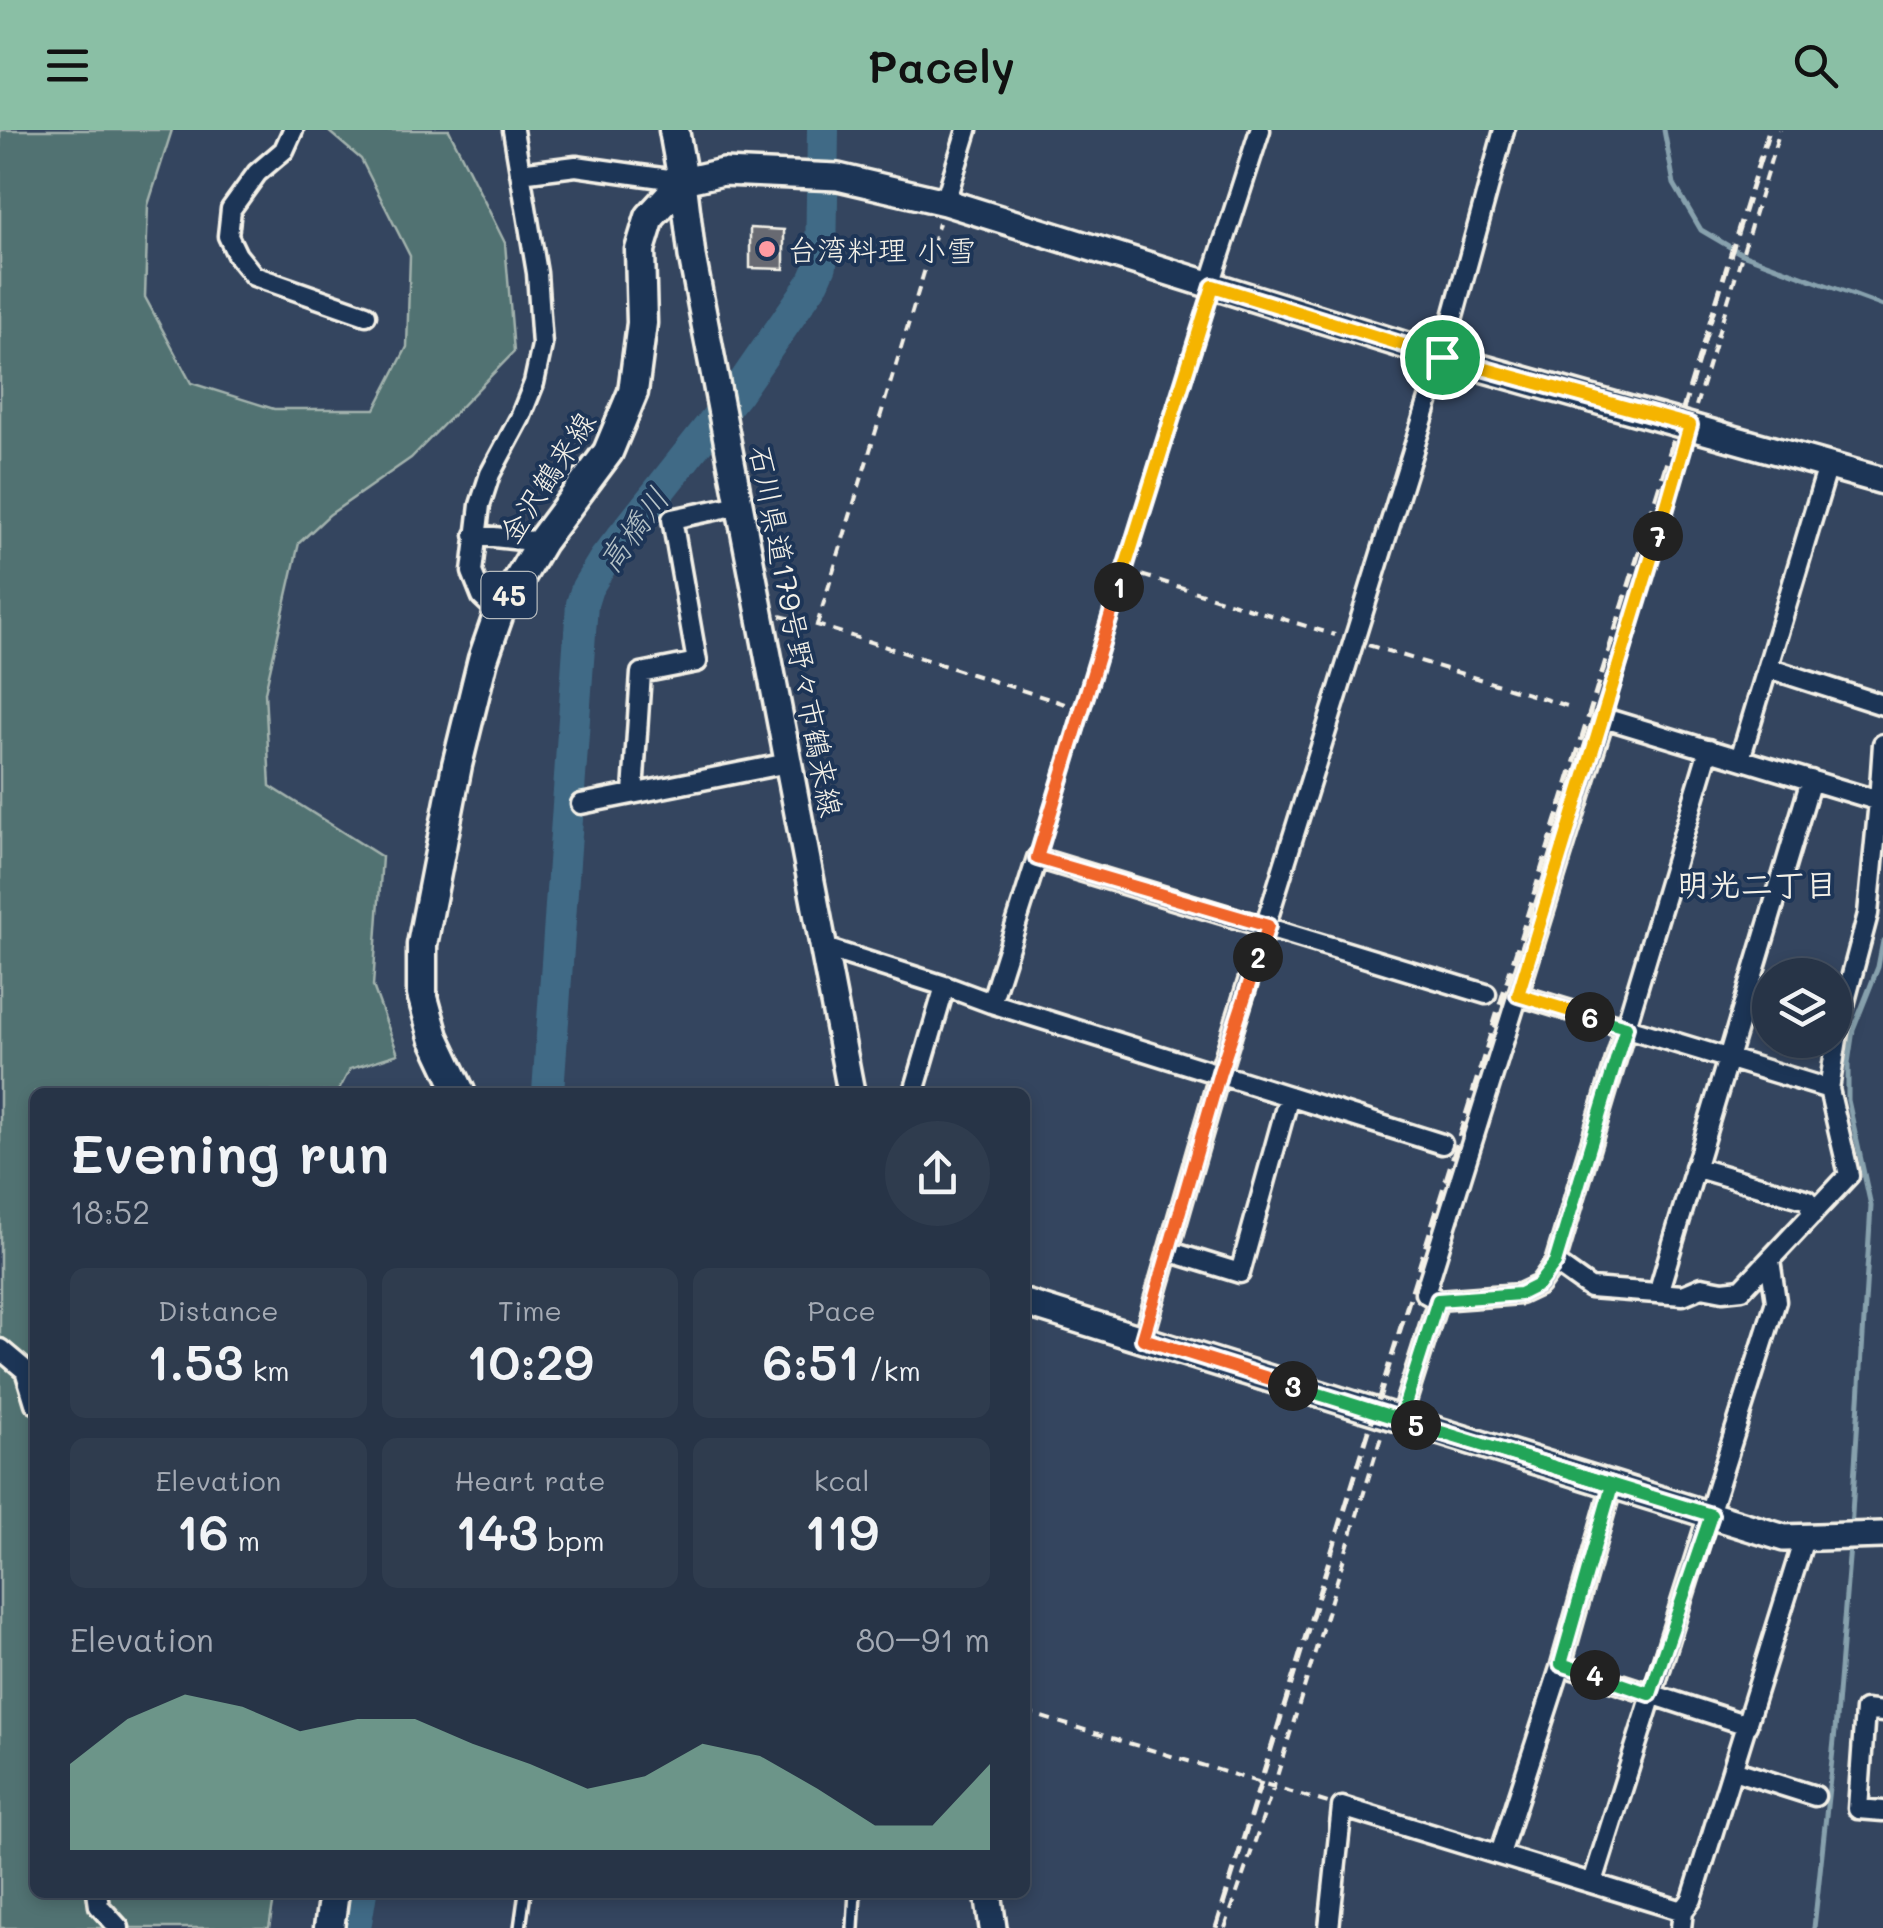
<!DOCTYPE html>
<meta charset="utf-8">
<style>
body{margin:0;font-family:Mali,"Klee One",sans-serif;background:#2f3c4e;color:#f1f3f6;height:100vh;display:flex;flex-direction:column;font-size:38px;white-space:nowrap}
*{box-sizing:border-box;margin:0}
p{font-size:32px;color:#a4aab4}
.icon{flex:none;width:55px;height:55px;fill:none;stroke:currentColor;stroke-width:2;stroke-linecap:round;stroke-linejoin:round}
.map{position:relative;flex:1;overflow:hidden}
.panel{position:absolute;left:30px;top:958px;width:1000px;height:810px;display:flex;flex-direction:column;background:#273447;border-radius:15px;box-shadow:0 5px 15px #0003,0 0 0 2px #434f60}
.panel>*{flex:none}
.fabs{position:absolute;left:1752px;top:828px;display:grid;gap:20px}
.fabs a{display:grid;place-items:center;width:100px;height:100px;border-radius:50%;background:#273447;box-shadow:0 5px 15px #0003,0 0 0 2px #434f60;font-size:50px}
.pin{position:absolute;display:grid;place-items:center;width:85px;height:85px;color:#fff;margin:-42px;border:5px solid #fff;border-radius:50%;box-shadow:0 2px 10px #0007}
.km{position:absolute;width:50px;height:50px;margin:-25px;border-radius:50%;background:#222;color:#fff;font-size:28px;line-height:50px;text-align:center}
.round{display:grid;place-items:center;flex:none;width:105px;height:105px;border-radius:52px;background:#2f3c4e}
.head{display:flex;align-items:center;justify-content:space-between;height:170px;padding:0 40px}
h1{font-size:55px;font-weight:600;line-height:75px}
.metrics{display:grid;grid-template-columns:repeat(3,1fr);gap:15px;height:170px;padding:10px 40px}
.metrics div{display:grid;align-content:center;border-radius:15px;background:#2f3c4e;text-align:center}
.metrics b{font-size:50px;font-weight:600}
.metrics small{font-size:28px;font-weight:400}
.metrics p{font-size:28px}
.chart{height:280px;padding:20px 40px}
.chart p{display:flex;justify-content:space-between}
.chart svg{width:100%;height:180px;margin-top:10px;fill:#8abfa5;opacity:.7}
header{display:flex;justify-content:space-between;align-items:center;height:130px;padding:0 40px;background:#8abfa5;color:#111;font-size:45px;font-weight:600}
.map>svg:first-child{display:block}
.green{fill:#517272;stroke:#a2b2ad;stroke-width:2.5}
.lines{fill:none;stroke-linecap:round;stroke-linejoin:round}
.stream{stroke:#87a1ad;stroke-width:5}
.river{stroke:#3f6b86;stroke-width:32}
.building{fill:#686b72;stroke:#f4f1e8;stroke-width:2.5}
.lane-casing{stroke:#f4f1e8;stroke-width:16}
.street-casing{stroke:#f4f1e8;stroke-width:25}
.secondary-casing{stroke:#f4f1e8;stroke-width:32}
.primary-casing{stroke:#f4f1e8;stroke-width:35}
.path{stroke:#f4f1e8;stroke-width:4;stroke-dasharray:10 8;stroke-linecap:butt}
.lane{stroke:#1d3557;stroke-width:9}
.street{stroke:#1d3557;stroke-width:18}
.secondary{stroke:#1d3557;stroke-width:25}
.primary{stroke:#1d3557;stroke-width:28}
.rail{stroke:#f4f1e8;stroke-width:5;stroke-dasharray:15 8;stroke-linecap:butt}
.split-1-casing{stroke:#fff;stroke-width:20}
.split-2-casing{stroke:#fff;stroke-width:20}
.split-3-casing{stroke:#fff;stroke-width:20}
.split-4-casing{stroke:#fff;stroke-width:20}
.split-5-casing{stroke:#fff;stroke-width:20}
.split-6-casing{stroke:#fff;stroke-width:20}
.split-7-casing{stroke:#fff;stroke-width:20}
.split-8-casing{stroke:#fff;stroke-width:20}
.split-1{stroke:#f5b400;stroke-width:12}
.split-2{stroke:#f0652b;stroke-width:12}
.split-3{stroke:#f0652b;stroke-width:12}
.split-4{stroke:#22a559;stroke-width:12}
.split-5{stroke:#22a559;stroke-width:12}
.split-6{stroke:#22a559;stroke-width:12}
.split-7{stroke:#f5b400;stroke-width:12}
.split-8{stroke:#f5b400;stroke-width:12}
.poi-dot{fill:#ff9aa2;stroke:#1d3557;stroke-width:4}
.labels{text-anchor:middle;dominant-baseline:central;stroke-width:8;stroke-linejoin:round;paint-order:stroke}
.shield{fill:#1d3557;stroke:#b4b9bc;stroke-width:2.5}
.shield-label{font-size:28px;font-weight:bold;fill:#f4f1e8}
.poi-label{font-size:30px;fill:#f4f1e8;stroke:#1d3557;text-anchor:start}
.street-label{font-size:30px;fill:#f4f1e8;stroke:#1d3557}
.water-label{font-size:32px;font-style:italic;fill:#b5c2c6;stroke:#1d3557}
.neighbourhood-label{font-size:32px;font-weight:bold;fill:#f4f1e8;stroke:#1d3557}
</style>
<header><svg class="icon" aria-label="menu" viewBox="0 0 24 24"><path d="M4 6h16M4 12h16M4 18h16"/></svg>Pacely<svg class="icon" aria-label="search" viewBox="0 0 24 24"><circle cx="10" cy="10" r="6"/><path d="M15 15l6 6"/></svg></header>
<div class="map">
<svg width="1883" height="1798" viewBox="0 0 1883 1798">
<rect width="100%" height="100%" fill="#34455f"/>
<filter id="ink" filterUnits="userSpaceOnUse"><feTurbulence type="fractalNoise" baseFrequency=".01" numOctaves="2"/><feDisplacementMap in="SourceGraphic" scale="20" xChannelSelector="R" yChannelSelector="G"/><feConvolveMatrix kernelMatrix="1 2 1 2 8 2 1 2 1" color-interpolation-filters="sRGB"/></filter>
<g filter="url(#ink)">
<path class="green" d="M0,0H172L148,75L145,167L191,253L274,279H375L407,217L410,126L361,29L327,0H449L505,113L514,222L411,328L329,385L299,413L265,562L270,656L382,727L373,856L398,924L350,939L338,962H35V1762L275,1763L269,1798H0Z"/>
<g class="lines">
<path class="stream" d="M1664,0L1674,54L1701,100L1742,124L1883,176
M1851,1400L1871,1076L1848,970V933L1853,900L1878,837L1883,811
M1814,1798L1835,1601L1850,1416"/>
<path class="river" d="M548,962L582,474L587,458L604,430L738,261L814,151L821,135L823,0
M355,1798L361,1762"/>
</g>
<path class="building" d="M750,98L784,100V139L750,138Z"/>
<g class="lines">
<g class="lane-casing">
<path id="lane" d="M1604,588L1689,298
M520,1798L525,1762
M853,1798L855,1762"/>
</g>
<g class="street-casing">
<path id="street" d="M293,0L284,20L257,43L231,79L228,106L237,125L254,146L366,185
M520,43L576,36L683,51
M945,72L967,0
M1210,155L1260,0
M475,405L541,412
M499,483L482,467L472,442L480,375L490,344L520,288L534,253L542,215L537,143L513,0
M1768,538L1883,575
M1740,629L1828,336
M633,663L641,543L697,532L672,389L739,375
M581,674L788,633
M825,818L945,856L914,962
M945,856L991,873L1442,1014
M1518,865L1829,959L1849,1045L1742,1159L1723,1161L1702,1157L1683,1165L1590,1158L1555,1133
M991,873L1037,728L1486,864
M1829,959L1840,890L1868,784L1879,671
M1694,1037L1808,1070L1812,1085
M1168,1121L1240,1143L1289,966
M1658,1163L1811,650
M1438,1170L1520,1164L1539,1155L1555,1133L1709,619
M1143,1209L1220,942L1442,227L1504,0
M0,1219L25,1240L35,1273
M1400,1290L1438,1170L1425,1163L1604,588L1879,671L1883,614
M1561,1535L1747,1595
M1883,1582L1865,1580L1858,1679L1883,1681
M1733,1640L1815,1666
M1500,1724L1561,1535L1612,1355
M1593,1752L1776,1171L1770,1130
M97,1762L99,1776L119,1798
M1329,1798L1342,1677L1683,1781
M1681,1798L1683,1781L1692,1769L1804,1409"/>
</g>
<g class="secondary-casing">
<path id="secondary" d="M851,962L692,126L683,51L723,42L838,47L945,72L1442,227L1883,351
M1025,1173L1784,1408L1883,1405
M988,1762L993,1798"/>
</g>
<g class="primary-casing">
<path id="primary" d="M460,962L434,907L422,864V815L457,635L483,529L499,483L541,412L608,322L633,262L642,193L640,120L650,87L683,51L674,0
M329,1798L334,1762"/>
</g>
<path class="path" d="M1696,276L1780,0
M1125,440L1335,505
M780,486L817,495L1081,579
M817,495L939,93
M1368,515L1574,578
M1041,713L1206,178
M1025,1582L1328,1673
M1225,1798L1274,1656L1381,1307"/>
<use href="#lane" class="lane"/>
<use href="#street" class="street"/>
<use href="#secondary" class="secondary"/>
<use href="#primary" class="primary"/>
<path class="rail" d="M1216,1798L1769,0"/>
</g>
</g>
<g class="lines" filter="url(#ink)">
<g class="split-1-casing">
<path id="split-1" d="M1119,457L1213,156L1442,227"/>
</g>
<g class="split-2-casing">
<path id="split-2" d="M1119,457L1037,728L1268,796L1258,827"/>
</g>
<g class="split-3-casing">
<path id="split-3" d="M1258,827L1220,942L1143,1209L1293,1256"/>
</g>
<g class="split-4-casing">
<path id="split-4" d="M1293,1256L1612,1355L1561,1534L1595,1545"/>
</g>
<g class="split-5-casing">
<path id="split-5" d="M1416,1295L1711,1385L1650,1564L1595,1545"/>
</g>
<g class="split-6-casing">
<path id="split-6" d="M1416,1295L1400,1290L1438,1170L1520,1164L1538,1155L1555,1133L1626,897L1590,887"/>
</g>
<g class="split-7-casing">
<path id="split-7" d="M1590,887L1518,865L1658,406"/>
</g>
<g class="split-8-casing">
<path id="split-8" d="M1442,227L1690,295L1658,406"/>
</g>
<use href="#split-1" class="split-1"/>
<use href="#split-2" class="split-2"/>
<use href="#split-3" class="split-3"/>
<use href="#split-4" class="split-4"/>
<use href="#split-5" class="split-5"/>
<use href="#split-6" class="split-6"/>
<use href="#split-7" class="split-7"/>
<use href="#split-8" class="split-8"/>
</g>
<circle class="poi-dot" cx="767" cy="119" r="10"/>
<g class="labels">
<rect class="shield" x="481.5" y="442" width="55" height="46" rx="8"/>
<g class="shield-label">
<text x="509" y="465">45</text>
</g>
<g class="poi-label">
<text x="787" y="119">台湾料理 小雪</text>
</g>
<g class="street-label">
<text transform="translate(546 347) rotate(-57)">金沢鶴来線</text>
<text transform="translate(797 501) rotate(79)">石川県道179号野々市鶴来線</text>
</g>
<g class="water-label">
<text transform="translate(632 399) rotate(-54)">高橋川</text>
</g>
<g class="neighbourhood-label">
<text x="1757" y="753">明光二丁目</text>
</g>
</g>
</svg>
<div class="fabs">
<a><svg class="icon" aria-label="layers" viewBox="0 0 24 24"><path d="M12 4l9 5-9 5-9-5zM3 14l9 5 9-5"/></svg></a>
</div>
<div class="pin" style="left:1442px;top:227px;background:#1e9e55"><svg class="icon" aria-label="arrive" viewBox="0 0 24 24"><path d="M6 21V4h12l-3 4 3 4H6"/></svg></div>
<b class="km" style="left:1119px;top:457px">1</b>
<b class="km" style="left:1258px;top:827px">2</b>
<b class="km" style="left:1293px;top:1256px">3</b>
<b class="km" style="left:1595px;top:1545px">4</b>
<b class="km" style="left:1416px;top:1295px">5</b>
<b class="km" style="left:1590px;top:887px">6</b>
<b class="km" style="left:1658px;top:406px">7</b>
<section class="panel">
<div class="head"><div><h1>Evening run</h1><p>18:52</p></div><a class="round"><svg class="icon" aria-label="share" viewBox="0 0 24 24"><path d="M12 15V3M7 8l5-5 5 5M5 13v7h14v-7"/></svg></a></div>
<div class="metrics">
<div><p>Distance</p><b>1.53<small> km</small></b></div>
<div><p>Time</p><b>10:29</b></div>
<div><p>Pace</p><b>6:51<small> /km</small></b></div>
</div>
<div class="metrics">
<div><p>Elevation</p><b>16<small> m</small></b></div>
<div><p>Heart rate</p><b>143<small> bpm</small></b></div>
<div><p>kcal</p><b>119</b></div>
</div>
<div class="chart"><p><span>Elevation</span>80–91 m</p>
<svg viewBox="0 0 160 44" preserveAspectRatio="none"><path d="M0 44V23L10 12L20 6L30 9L40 15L50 12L60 12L70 18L80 23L90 29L100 26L110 18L120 21L130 29L140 38L150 38L160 23V44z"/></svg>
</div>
</section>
</div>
